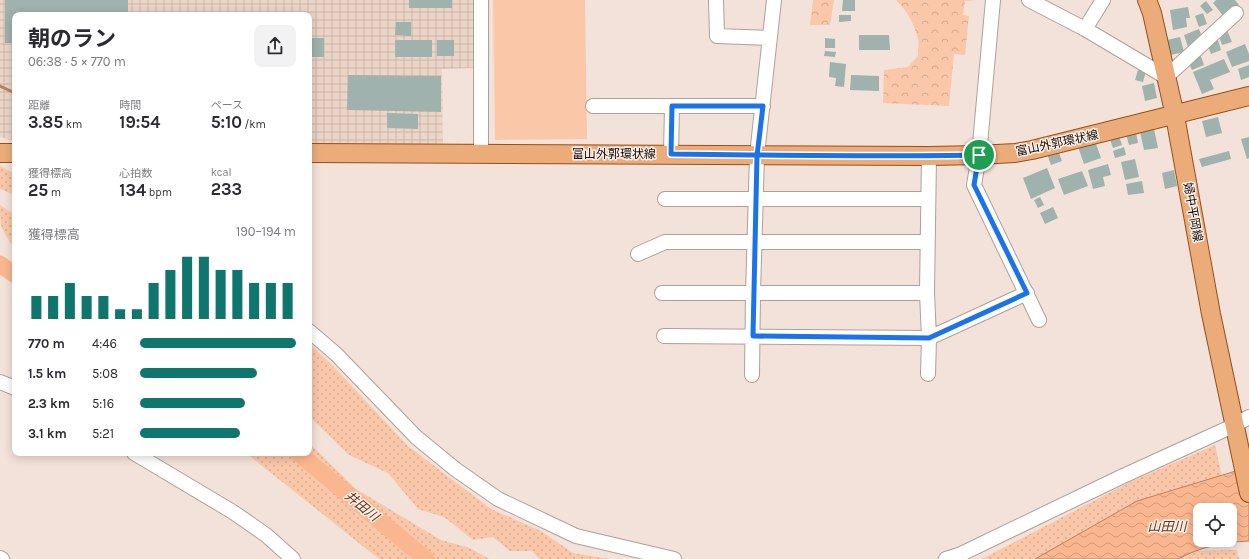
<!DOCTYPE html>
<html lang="ja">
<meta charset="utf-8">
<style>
body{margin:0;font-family:Karla,"Noto Sans JP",sans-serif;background:#f2f2f3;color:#2b2b33;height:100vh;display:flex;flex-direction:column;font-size:15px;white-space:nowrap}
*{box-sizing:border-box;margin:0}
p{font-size:13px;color:#7c7c81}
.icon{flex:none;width:22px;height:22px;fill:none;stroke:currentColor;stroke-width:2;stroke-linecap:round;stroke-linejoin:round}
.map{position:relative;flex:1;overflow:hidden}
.panel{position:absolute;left:12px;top:12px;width:300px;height:444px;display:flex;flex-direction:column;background:#fff;border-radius:8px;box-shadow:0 2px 10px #0003}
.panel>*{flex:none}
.buttons{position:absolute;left:1193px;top:503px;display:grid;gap:8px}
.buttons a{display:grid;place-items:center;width:44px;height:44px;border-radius:8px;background:#fff;box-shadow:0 2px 10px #0003;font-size:20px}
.pin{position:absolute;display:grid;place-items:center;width:34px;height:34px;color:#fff;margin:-17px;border:2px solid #fff;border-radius:50%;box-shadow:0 1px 4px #0007}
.round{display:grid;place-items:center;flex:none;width:42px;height:42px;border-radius:8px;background:#f2f2f3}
.head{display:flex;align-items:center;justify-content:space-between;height:68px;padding:0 16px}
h1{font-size:22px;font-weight:700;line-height:30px}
.figures{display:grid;grid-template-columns:repeat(3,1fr);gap:6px;height:68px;padding:4px 16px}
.figures div{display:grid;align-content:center}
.figures b{font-size:17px;font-weight:700}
.figures small{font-size:11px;font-weight:400}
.figures p{font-size:11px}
.chart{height:112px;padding:8px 16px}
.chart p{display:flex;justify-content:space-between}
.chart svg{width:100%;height:72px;margin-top:4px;stroke:#0f766e;stroke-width:6}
ul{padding:0 16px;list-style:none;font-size:13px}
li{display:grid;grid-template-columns:64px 48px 1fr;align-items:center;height:30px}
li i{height:10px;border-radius:5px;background:#0f766e}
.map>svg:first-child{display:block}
.industrial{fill:url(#industrial-grid)}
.grass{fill:url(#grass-dots)}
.forest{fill:url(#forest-crowns)}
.park{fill:#fac7a9}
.water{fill:url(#water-waves);stroke:#b48266;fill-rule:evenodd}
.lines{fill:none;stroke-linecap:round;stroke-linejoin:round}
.stream{stroke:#b48266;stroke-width:3}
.river{stroke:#fab68e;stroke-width:17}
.building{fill:#9fb2ae}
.minor-casing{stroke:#afa097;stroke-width:16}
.major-casing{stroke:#964f18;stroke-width:20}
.minor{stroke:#fff;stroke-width:14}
.major{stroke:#ecac7a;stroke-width:18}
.route-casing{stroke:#fff;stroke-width:8}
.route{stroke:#1a73e8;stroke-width:5}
.labels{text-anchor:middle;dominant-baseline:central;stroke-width:3;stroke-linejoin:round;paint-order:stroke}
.street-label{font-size:12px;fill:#0f0a07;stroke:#fef0e9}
.water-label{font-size:13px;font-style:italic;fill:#613619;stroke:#fef0e9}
</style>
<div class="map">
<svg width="1249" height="559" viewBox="0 0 1249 559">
<defs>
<pattern id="industrial-grid" width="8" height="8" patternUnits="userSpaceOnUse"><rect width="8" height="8" fill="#ecd5c7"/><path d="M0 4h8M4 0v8" fill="none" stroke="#c9b6a9"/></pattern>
<pattern id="grass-dots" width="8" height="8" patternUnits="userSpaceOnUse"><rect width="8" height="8" fill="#fac7a9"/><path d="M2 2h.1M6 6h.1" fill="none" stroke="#d5aa90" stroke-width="1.8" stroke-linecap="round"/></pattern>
<pattern id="forest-crowns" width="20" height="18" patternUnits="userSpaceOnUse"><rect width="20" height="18" fill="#fac7a9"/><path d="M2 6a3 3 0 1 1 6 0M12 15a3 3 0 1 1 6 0" fill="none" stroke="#d5aa90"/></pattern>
<pattern id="water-waves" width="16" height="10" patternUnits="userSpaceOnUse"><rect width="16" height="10" fill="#fab68e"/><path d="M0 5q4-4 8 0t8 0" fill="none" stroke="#d59b79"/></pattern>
</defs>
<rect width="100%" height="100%" fill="#f3e2d9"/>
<path class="industrial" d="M0,0H475L476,68L442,69L443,148H309V15H15V141L0,137Z"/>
<path class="grass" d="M0,166L15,174V195L0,189Z
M0,205L15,215V248C1,229 0,229 0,205Z
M309,343L332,365L408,446L491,509L541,531L573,553L609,559H539L532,551H510L493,537L473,540L444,517L418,509L388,473L349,455L309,416Z
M309,443L356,489L441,540L470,548L489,559H379L246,453H309Z
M1215,445L1222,476L1137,501L1035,559H982L1128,483Z
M1237,550L1239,559H1178L1193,551Z"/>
<path class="forest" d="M813,0H834L830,25H810Z
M896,0H977L965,1L963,15L969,16L965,55L954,54L949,106L883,103L884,70L908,67L918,56C918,50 919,44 918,39C915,25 906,9 896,0Z"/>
<path class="park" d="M493,0H585L587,139L495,140Z"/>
<path class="water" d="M1249,467V541C1224,542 1200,547 1178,559H1035L1137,501ZM1200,510H1230V540H1200Z"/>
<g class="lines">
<path class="stream" d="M0,86L15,93"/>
<path class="river" d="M0,264L15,275
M298,453L426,559"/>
</g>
<path class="building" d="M5,0H128V14L15,15V43H5Z
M409,0H452V8H409Z
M843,0H855V11H842Z
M1216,0H1235L1239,5L1224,17L1213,3Z
M1206,1L1213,10L1207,14L1200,6Z
M1188,7L1190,18H1186L1187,27L1173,30L1170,10Z
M1203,13L1207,24L1199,27L1195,16Z
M839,15H851V21L839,22Z
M396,22H411V36L395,35Z
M1199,29L1202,37L1194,40L1195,44L1188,47L1184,35Z
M1227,30L1232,42L1222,45L1218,33Z
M859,35H889L890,50H859Z
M1180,37L1184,52L1171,55L1167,40Z
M1217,37L1221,50L1211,54L1208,46Z
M309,38H324V57H309Z
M825,38L835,39V48H825Z
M395,40H432V57H395Z
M437,40H454V56H437Z
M1245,44L1249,54V61L1232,67L1226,52Z
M825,51L836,52L835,57L824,56Z
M1199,51L1204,65L1192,70L1188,62Z
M1224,59L1230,72L1210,80L1214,89L1202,94L1193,72Z
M830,62L846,64L844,87L835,86L836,78L829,77Z
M1249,65V77L1241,80L1238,69Z
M1138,70L1146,71L1143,82L1135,80Z
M348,75L441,76V112L347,110Z
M851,75L879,76V91L850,90Z
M1154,83L1157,98L1145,101L1142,86Z
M387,113L418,114V129L387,128Z
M1218,117L1222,133L1206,137L1202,121Z
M1154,129L1158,148L1144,150L1140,132Z
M1136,132L1138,143L1129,145L1126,134Z
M1118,133L1122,145L1113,148L1109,137Z
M1249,137V158L1247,159L1241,139Z
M1095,141L1101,158L1084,164L1077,144Z
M1124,147L1126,155L1115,158L1113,151Z
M1058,150L1062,161L1051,165L1047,154Z
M1229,151L1231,159L1202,167L1199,159Z
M1135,159L1139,177L1125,180L1121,162Z
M1108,164L1111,175L1103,177L1105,186L1093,189L1088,170Z
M1047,168L1055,188L1031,199L1023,178Z
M1174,170L1177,186L1165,189L1162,173Z
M1082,171L1088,186L1064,195L1058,179Z
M1142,181L1144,193L1128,195L1126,184Z
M1040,197L1044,205L1038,208L1034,200Z
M1053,207L1058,218L1045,224L1040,213Z"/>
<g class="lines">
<g class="minor-casing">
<path id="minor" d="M716,0L717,36L770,38
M993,0L979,155L974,185L1039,320
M1029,0L1085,29L1166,77L1236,13
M1085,29L1103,0
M593,106H763
M481,154V0
M671,155L672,106
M665,199H928
M638,254L665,242H927
M662,293H927
M309,331L336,354L416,437L455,469L498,499L576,536L674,559
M664,336L929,338L1027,293
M928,374L929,338L927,293L929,156
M752,375L753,293L757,155L774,0
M0,382L15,388
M134,453L233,512L266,535L293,559
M0,558L2,559
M946,559L959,555L1121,477L1235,425L1249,417"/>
</g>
<g class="major-casing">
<path id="major" d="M1147,0L1152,13L1175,116L1211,314L1249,493
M0,153H15
M309,153L929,156L979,155L1015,153L1032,150L1249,96"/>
</g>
<use href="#minor" class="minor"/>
<use href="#major" class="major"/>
</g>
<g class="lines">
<g class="route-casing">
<path id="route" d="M979,155C876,157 773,155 671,154L672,106H763L757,156L753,336L929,338L1027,293L974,185L979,155"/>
</g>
<use href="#route" class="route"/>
</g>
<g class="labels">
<g class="street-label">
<text transform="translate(1057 143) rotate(-12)">富山外郭環状線</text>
<text x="614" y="154">富山外郭環状線</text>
<text transform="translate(1193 212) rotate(80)">婦中平岡線</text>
</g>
<g class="water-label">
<text transform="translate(362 506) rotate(39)">井田川</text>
<text x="1167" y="526">山田川</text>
</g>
</g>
</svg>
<div class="buttons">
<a><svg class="icon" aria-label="locate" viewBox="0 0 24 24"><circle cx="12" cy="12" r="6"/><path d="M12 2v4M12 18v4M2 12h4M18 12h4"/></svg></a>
</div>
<div class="pin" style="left:979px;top:155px;background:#1e9e55"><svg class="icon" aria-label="arrive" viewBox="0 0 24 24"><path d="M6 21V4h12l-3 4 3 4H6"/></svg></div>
<section class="panel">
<div class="head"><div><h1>朝のラン</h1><p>06:38 · 5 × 770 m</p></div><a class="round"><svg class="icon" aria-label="share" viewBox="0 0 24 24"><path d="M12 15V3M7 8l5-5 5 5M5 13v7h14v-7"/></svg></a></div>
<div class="figures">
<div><p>距離</p><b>3.85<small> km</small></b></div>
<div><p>時間</p><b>19:54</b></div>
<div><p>ペース</p><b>5:10<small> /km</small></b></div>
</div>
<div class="figures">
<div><p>獲得標高</p><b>25<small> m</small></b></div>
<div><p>心拍数</p><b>134<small> bpm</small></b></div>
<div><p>kcal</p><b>233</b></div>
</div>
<div class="chart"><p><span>獲得標高</span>190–194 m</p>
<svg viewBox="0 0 160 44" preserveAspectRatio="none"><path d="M5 44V30M15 44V30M25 44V22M35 44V30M45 44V30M55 44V38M65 44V38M75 44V22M85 44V14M95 44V6M105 44V6M115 44V14M125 44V14M135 44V22M145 44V22M155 44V22"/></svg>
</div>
<ul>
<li><b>770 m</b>4:46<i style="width:100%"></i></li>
<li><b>1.5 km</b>5:08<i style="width:75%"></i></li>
<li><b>2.3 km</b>5:16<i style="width:67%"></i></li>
<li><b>3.1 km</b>5:21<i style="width:64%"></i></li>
</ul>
</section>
</div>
